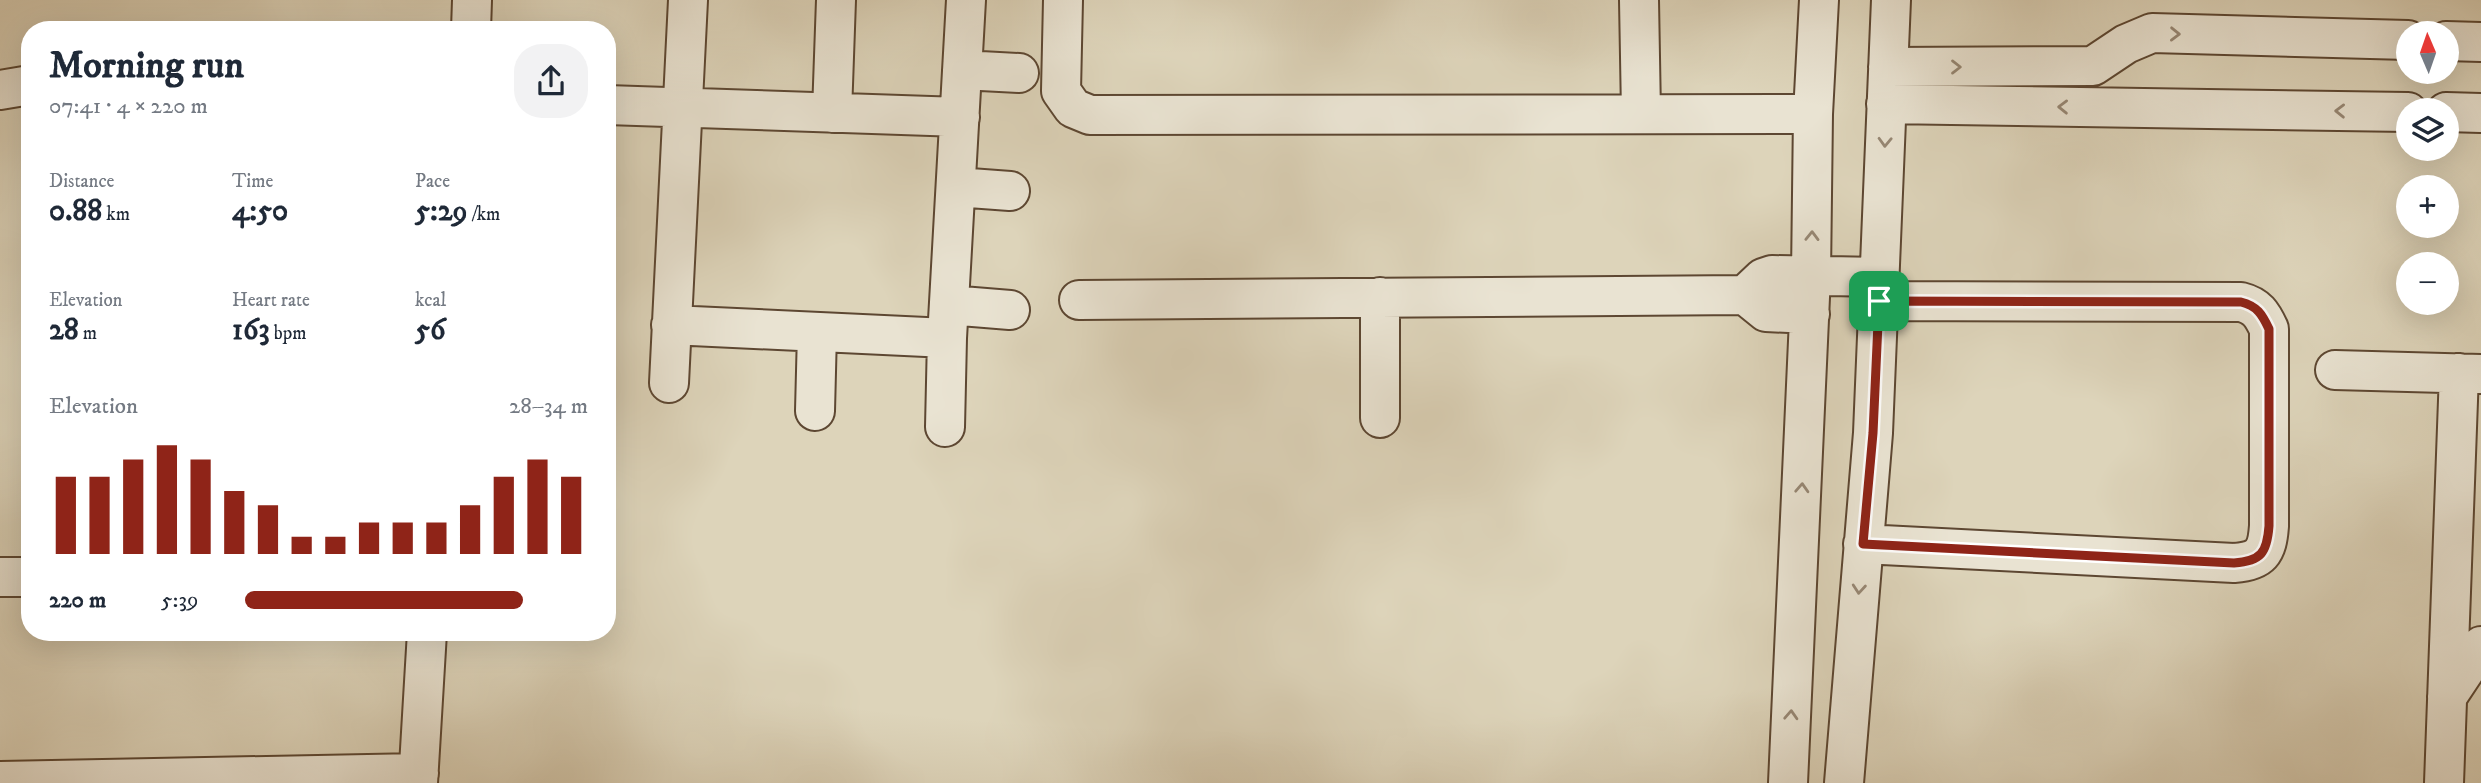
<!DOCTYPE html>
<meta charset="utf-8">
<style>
body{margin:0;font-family:"IM FELL DW Pica",serif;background:#f2f2f3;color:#1f2937;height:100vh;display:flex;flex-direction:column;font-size:26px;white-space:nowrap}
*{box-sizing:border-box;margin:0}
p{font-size:23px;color:#747a83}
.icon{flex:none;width:38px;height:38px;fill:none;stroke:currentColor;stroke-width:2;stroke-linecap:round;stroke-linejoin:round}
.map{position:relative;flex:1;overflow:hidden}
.side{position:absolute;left:21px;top:21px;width:595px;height:620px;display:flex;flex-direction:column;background:#fff;border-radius:28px;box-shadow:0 7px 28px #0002}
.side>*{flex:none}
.needle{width:46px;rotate:358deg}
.controls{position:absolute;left:2396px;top:21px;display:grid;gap:14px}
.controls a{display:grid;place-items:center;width:63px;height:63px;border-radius:50%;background:#fff;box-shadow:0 7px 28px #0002;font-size:35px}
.pin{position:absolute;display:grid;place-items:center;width:60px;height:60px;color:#fff;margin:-30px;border-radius:14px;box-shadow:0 4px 10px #0006}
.round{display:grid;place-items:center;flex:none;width:74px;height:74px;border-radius:28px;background:#f2f2f3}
.head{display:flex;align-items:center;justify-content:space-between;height:119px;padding:0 28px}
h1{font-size:38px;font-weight:700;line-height:52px}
.stats{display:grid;grid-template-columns:repeat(3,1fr);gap:10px;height:119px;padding:7px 28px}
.stats div{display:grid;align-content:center}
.stats b{font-size:30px;font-weight:700}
.stats small{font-size:19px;font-weight:400}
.stats p{font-size:19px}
.chart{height:196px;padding:14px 28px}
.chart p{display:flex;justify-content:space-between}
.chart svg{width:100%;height:126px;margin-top:7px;stroke:#8f2418;stroke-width:6}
ul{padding:0 28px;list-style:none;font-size:23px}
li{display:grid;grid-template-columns:112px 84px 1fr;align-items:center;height:52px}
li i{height:18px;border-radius:9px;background:#8f2418}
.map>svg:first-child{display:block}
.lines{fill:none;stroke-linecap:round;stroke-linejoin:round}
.minor-casing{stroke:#5d4732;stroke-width:42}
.minor{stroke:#e9e3d2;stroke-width:38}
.oneway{stroke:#978875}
.route-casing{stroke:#fff;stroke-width:14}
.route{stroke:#8f2418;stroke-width:9}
</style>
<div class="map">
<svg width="2481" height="783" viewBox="0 0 2481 783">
<rect width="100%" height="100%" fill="#ddd4ba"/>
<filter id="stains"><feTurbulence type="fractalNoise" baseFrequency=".00286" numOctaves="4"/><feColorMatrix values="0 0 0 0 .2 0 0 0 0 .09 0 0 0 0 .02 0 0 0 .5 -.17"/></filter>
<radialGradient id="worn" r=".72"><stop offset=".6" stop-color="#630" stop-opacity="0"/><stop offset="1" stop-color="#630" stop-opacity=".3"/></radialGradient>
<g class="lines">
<g class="minor-casing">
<path id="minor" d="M1063,0L1061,91L1073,108L1090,115L1813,114
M1639,0L1641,113
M471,30L472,0
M2446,41L2481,42
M1888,67L2093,66L2126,44L2152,33L2408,40
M962,70L1019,73
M0,90L30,85
M1886,104L2408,112
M607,105L960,117
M2446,112L2481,113
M832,113L836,0
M956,187L1010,191
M1745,295L1766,312L1810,314
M1380,297V418
M1079,300L1745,295L1763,278L1772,275L1879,277
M949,305L1010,310
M671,325L947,338
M2335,370L2481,374
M669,383L688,0
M815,411L817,332
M945,427L947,338L966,0
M1863,544L2234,563C2261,561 2267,553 2269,526V329C2262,314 2257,306 2241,302L1879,301
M0,577H30
M2447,697L2481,646
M0,781L419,773
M418,783L427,632
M1788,783L1811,275L1813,114L1819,0
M1844,783L1873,433L1891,0
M2444,783L2459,373"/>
</g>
<use href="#minor" class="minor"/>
</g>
<defs><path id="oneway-chevron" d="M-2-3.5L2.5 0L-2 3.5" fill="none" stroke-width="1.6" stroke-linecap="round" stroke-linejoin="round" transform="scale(1.75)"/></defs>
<g class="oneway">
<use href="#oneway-chevron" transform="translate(2175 34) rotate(1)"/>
<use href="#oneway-chevron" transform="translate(1956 67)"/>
<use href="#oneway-chevron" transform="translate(2063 107) rotate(-179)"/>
<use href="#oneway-chevron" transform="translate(2340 111) rotate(-179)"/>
<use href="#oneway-chevron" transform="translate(1885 142) rotate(92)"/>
<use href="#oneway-chevron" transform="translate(1812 236) rotate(-89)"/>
<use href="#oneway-chevron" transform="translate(1802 488) rotate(-87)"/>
<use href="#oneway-chevron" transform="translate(1859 589) rotate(95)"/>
<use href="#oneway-chevron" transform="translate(1791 715) rotate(-87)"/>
</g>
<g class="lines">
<g class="route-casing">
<path id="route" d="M1879,301L2241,302C2257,306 2262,314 2269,329V526C2267,553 2261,561 2234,563L1863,544L1873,433Z"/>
</g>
<use href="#route" class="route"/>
</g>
<rect width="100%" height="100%" filter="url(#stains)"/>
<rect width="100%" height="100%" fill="url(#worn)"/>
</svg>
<div class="controls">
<a><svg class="needle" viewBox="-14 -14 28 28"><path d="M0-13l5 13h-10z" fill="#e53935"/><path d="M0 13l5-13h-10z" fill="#747a83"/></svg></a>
<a><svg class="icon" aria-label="layers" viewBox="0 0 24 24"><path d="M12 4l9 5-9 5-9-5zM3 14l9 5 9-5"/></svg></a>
<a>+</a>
<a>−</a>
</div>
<div class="pin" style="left:1879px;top:301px;background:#1e9e55"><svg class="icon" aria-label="arrive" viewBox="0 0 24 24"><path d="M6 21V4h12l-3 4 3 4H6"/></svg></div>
<section class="side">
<div class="head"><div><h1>Morning run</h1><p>07:41 · 4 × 220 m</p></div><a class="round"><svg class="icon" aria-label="share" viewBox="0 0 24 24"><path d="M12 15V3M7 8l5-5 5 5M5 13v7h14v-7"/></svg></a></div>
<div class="stats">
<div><p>Distance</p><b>0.88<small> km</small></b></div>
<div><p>Time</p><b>4:50</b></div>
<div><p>Pace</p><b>5:29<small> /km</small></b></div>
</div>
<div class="stats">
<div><p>Elevation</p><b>28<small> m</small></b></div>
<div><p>Heart rate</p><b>163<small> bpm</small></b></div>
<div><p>kcal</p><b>56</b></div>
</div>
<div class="chart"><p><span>Elevation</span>28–34 m</p>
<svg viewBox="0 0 160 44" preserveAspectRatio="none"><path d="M5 44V17M15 44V17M25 44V11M35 44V6M45 44V11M55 44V22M65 44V27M75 44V38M85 44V38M95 44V33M105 44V33M115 44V33M125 44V27M135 44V17M145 44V11M155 44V17"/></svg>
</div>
<ul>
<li><b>220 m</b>5:39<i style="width:81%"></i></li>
</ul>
</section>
</div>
